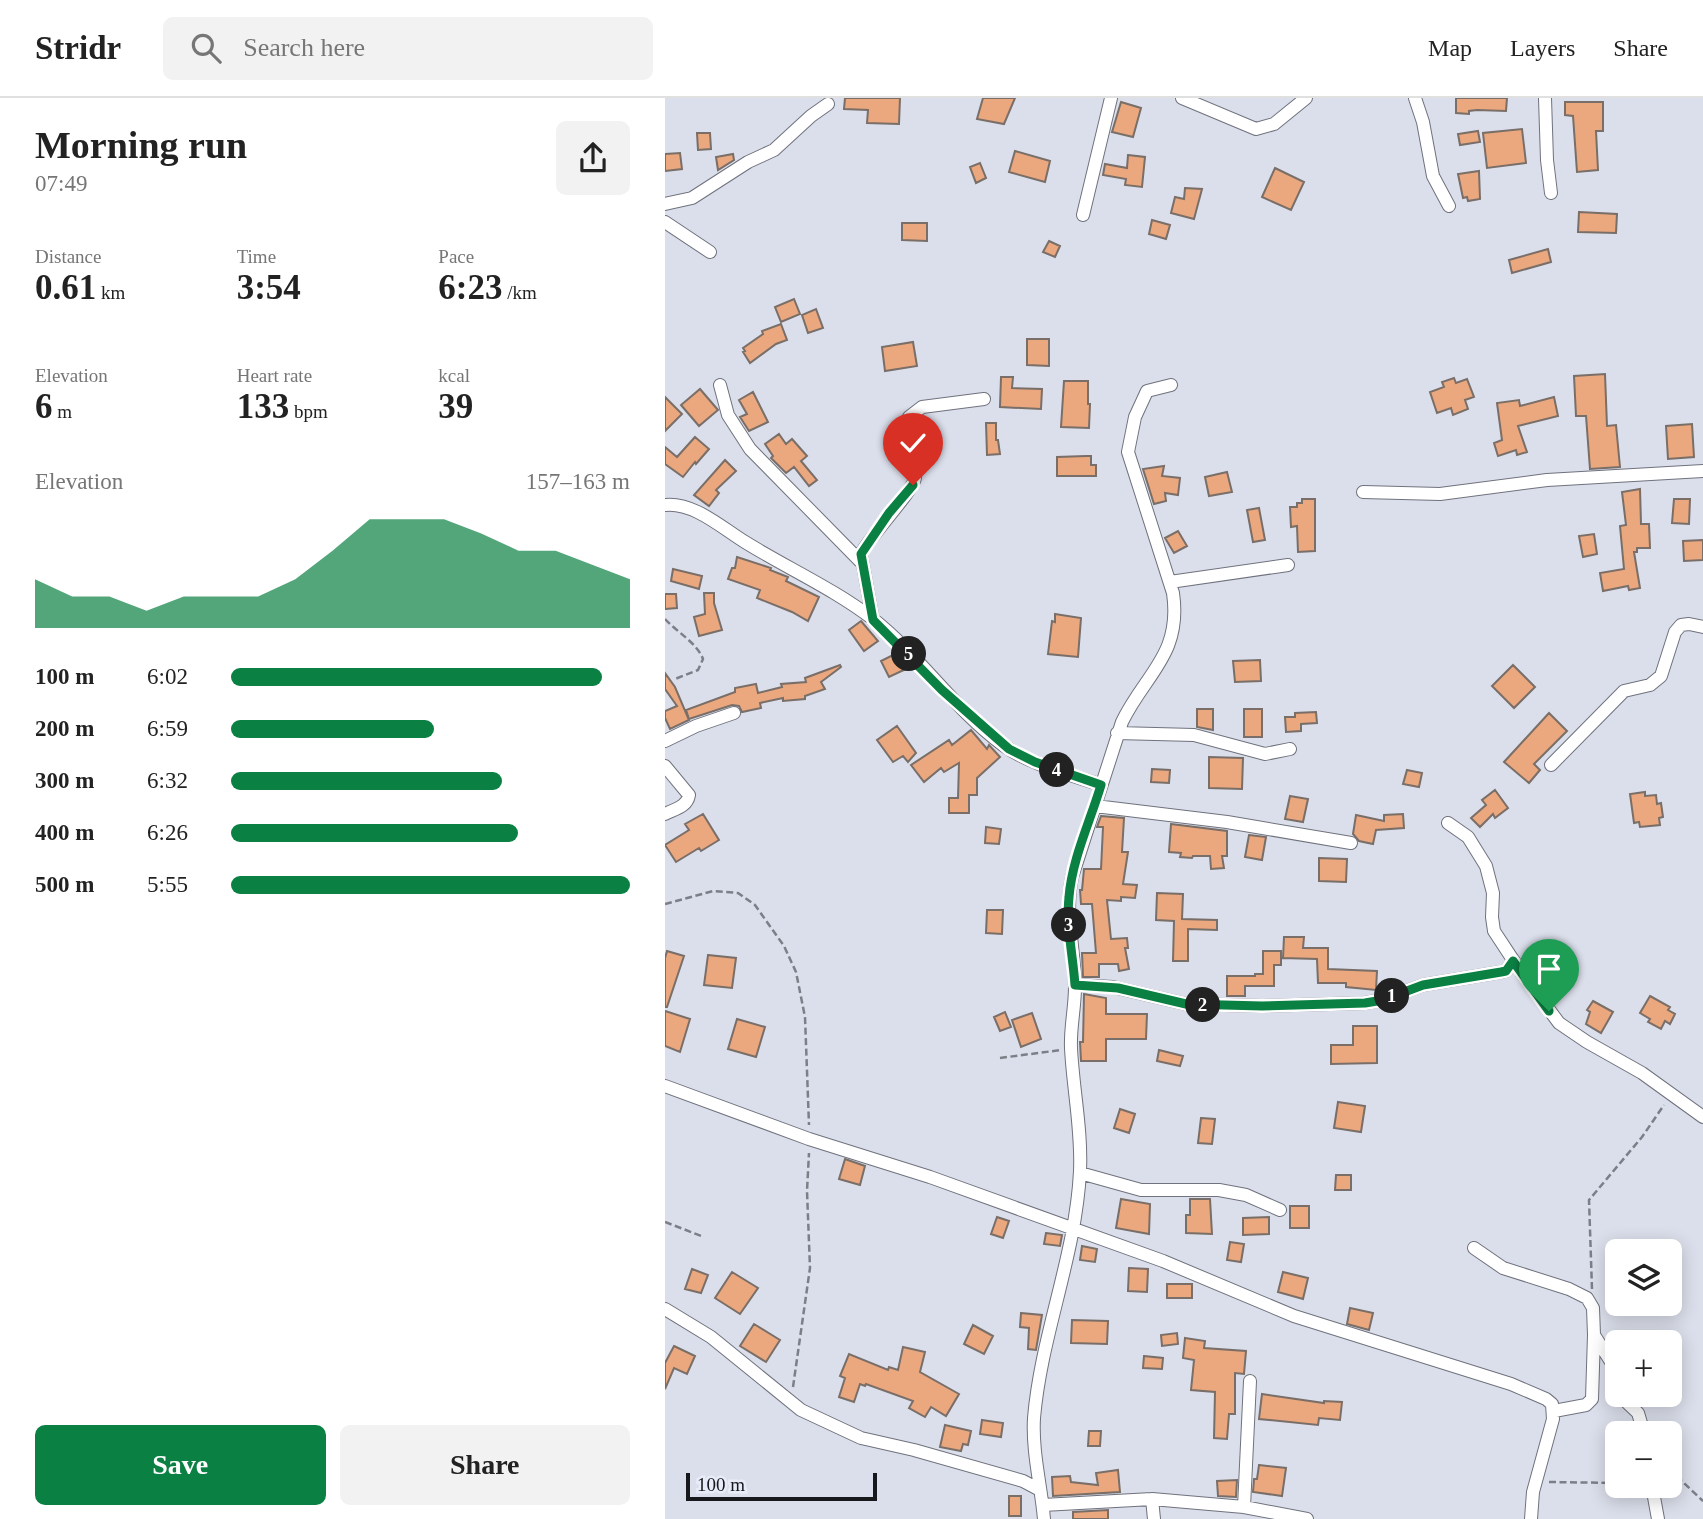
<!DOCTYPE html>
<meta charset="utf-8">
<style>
body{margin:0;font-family:"Times New Roman",serif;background:#f2f2f2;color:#222;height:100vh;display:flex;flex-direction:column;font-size:26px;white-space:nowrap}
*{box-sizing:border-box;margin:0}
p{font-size:23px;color:#767676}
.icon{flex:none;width:38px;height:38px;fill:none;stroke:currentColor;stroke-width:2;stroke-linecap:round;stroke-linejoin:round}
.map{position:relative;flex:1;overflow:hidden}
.drawer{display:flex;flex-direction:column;background:#fff;width:665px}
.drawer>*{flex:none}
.controls{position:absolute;left:940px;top:1141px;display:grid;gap:14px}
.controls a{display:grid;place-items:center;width:77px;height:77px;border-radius:10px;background:#fff;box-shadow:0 4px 18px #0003;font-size:35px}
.scale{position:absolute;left:21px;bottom:18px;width:191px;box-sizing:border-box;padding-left:7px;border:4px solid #17181c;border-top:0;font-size:19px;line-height:24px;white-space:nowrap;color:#17181c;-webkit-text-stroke:5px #e8ecf8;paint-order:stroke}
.pin{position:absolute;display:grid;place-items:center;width:60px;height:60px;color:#fff;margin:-72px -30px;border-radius:50% 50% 50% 0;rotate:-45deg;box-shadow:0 0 7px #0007}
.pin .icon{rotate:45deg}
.km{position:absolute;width:35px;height:35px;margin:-18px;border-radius:50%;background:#222;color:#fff;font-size:19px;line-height:35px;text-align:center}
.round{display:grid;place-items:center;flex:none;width:74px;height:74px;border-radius:10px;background:#f2f2f2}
.head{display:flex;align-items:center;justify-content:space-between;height:119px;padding:0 35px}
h1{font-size:38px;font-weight:700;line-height:52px}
.metrics{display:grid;grid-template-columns:repeat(3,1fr);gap:10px;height:119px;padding:7px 35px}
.metrics div{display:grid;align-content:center}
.metrics b{font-size:35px;font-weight:700}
.metrics small{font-size:19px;font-weight:400}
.metrics p{font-size:19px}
.chart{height:196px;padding:14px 35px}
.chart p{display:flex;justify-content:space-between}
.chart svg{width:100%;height:126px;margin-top:7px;fill:#0b8043;opacity:.7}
.button{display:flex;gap:14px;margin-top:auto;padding:14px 35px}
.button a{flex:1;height:80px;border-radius:10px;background:#0b8043;color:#fff;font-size:28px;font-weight:700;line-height:80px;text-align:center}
.button a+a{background:#f2f2f2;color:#222}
ul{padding:0 35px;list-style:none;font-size:23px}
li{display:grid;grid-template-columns:112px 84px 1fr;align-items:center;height:52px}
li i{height:18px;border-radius:9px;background:#0b8043}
header{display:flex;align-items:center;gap:42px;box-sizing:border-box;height:98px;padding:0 35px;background:#fff;border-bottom:2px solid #e0e0e0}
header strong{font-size:33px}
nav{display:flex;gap:38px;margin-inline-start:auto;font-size:24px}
.search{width:490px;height:63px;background:#f2f2f2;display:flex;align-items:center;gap:18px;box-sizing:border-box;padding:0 24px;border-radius:10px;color:#767676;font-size:26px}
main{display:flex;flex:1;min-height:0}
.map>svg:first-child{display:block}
.building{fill:#eba77d;stroke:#796e68;stroke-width:2}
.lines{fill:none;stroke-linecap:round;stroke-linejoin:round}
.minor-casing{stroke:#6f727d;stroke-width:14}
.path{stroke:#7c7f87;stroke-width:2.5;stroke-dasharray:7 3.5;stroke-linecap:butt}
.minor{stroke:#fff;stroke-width:12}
.route-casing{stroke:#fff;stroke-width:14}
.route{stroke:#0b8043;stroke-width:9}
</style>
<header>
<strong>Stridr</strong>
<div class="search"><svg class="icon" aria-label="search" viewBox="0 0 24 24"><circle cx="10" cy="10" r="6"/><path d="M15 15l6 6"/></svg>Search here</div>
<nav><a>Map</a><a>Layers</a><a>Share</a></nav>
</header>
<main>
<section class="drawer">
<div class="head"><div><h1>Morning run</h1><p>07:49</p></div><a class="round"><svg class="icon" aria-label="share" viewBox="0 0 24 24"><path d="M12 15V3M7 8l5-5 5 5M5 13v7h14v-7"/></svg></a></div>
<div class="metrics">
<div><p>Distance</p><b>0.61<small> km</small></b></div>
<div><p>Time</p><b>3:54</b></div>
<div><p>Pace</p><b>6:23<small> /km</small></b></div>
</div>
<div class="metrics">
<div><p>Elevation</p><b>6<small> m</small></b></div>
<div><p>Heart rate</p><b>133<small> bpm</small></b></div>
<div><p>kcal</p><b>39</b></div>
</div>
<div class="chart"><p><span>Elevation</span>157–163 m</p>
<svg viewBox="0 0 160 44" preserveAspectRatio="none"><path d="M0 44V27L10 33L20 33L30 38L40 33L50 33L60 33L70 27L80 17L90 6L100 6L110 6L120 11L130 17L140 17L150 22L160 27V44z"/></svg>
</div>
<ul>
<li><b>100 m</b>6:02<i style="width:93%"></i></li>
<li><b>200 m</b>6:59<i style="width:51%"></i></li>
<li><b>300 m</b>6:32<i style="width:68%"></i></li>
<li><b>400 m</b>6:26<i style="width:72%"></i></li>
<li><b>500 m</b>5:55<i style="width:100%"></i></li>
</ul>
<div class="button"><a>Save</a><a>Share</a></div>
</section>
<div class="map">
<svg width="1038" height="1421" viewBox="0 0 1038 1421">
<rect width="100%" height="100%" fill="#dbdfeb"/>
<path class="building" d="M180,0H235L234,26L202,25L203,12L179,11Z
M318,0H350L339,26L312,21Z
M791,0H842L841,13L812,12L804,13V16L791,15Z
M456,4L476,10L468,39L447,34Z
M900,4H938V33H931L933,72L912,74L908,18L900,17Z
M857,31L861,65L822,70L818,35Z
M813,33L815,44L795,47L793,36Z
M32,35H45L46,51L33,52Z
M350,53L385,63L380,84L344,74Z
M15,55L17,71L0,73V56Z
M68,56L69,62L53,72L51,59Z
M463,57L480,59L477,89L460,87L461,81L438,77L440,66L462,70Z
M315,65L321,80L311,85L305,69Z
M610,70L639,84L626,112L597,99Z
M814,73L815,101L803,103L802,99L798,100L793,76Z
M520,90L537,91L529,121L506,115L510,99L519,101Z
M914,114L952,116L951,135L913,134Z
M487,122L505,127L501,141L484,136Z
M237,125H262V143L237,142Z
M384,143L395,148L390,159L378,154Z
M883,151L886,164L847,175L844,162Z
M129,201L135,216L116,224L110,209Z
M151,211L158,230L143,235L137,217Z
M116,226L122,242L111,246L85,265L78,254L80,253L78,250L98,236L97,233Z
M362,241H384V268L362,267Z
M248,244L252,268L220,273L217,249Z
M940,276L942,328L951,327L955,369L925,371L921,318H911L909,278Z
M336,279H348L347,290L377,291L376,311L335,309Z
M789,280L791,285L802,281L809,299L800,302L803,311L788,317L786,310L772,315L765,294L779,289L777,284Z
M399,283H423V306H425L424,330L396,329Z
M35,291L53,312L34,328L16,307Z
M88,294L103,324L84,333L75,319L82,316L74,302Z
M0,299L17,316L0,333Z
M889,299L893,318L853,328L862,354L852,357L851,352L833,358L829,345L837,342L832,305L854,302L855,308Z
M321,325H331V342H333L335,356L322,357Z
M1027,326L1029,359L1003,361L1001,328Z
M114,336L121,346L127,341L142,358L136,363L152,382L144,388L129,369L121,375L106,360L108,358L100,346Z
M30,339L44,351L31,366L30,364L18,379L0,366V349L12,359Z
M421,358H426V367H431V378H392V359Z
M60,362L71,373L51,392L54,395L44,408L29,397Z
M499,368L497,378L515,380L513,397L500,395L501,403L489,406L478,371Z
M562,374L567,394L544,398L540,379Z
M975,391L976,426H984L985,450H972V454H969L975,490L964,492L963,488L938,493L935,475L959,471L955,428L961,427L957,394Z
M637,401H650V453L633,454L632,428L626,429L625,409H632V405H637Z
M1009,401H1025L1024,426L1007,425Z
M594,410L600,442L588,444L582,412Z
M513,433L522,448L509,455L500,440Z
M929,436L932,456L918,459L914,438Z
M1038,442V462L1019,463L1018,443Z
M72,459L106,470L105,472L123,479L121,483L154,499L143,523L127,514L92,500L95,492L63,481L67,470H70Z
M8,471L37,478L34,491L6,483Z
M39,495H49V505L57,532L34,538L29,519L40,516Z
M0,496H11L12,510L0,511Z
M390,516L416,520L413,559L383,556L387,523L390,524Z
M196,523L213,543L199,553L184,532Z
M232,555L243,570L224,579L216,563Z
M595,562L596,583L570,584L568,563Z
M175,567L176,569L156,584L160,591L140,598V601L118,603V600L95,605L96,610L77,614L74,608L67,607L24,621L21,612L70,594V590L91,586L93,595L117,589L116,586L141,584L140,580Z
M848,567L870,589L849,610L827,588Z
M0,575L10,589L24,622L5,631L0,620V613L12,608L0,591Z
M532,611H548V632L532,629Z
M579,611H597V639H579Z
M651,614L652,625L636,626V633L621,634L620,619H630V615Z
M884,615L902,633L869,666L875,672L864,685L839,664Z
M232,628L251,655L243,664L238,658L228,664L212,642Z
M306,632L322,651L324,647L335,659L312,680V697H304V715H284V700H293L294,665L279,674L276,670L259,684L246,667L284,642L287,647Z
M544,659L578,660L577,691L544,690Z
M487,671L505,672L504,685L486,684Z
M742,672L757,675L754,689L738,686Z
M830,692L843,710L830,720L828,716L815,729L806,720L821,707L817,702Z
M980,694V698L991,697L992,706L996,705L998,719L994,720L995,727L975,729L974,724L969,725L965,696Z
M625,698L643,701L638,724L620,721Z
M38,716L54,742L36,753L34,750L11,764L0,747L24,732L20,726Z
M738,716L739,730L711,732L708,746L694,743L688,736L691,717L719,723V717Z
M436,718L459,720L457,754H463L458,786L472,787L470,800L456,799V803L442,802L446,841L462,840L463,850H460L464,871L454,873L453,866H434V879H418L417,855H431L427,806H416L415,792H417L419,771H436L438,729H432Z
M506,726L562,733V758H557L559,770L546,771L545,758H528L527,760L515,759L516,755L504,754Z
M321,729L336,731L334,746L320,745Z
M584,737L601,739L597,762L580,759Z
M654,760L682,761L681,784L654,783Z
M492,795L518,796L517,821L552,822V832L523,831V863H508L509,823L491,822Z
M322,812H338L337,836L321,835Z
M619,839H639L638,850H663V871L712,873L711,892L681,889V885H653L652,861L618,860Z
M2,853L19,858L2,909H0V860Z
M598,853H616V867H609V888H580V898H562V878H590V876H598Z
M43,857L71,860L67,890L39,887Z
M419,896L441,900V916H482L481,941H441V963H416L415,944H418Z
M985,898L1005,909L1003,912L1010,916L1005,926L1000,923L996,931L983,924L985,921L975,915Z
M928,903L948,914L936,935L921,926L925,914L922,912Z
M0,913L25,921L15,954L0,948Z
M340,914L346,929L335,933L329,919Z
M367,915L376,941L356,949L347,922Z
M72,921L100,929L91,959L63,951Z
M688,928H712V965L666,966V947H688Z
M494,952L518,958L515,968L492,963Z
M673,1004L700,1008L696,1034L669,1030Z
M455,1011L470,1016L464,1035L449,1030Z
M536,1020L550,1021L547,1046L533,1045Z
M180,1061L200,1068L195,1087L174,1081Z
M671,1077H686V1092H670Z
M456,1101L485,1106L484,1136L451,1130Z
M525,1101H545L547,1136L521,1135V1117H525Z
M625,1108H644V1130H625Z
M332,1119L344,1123L338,1140L326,1136Z
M604,1119V1136L578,1137V1120Z
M381,1135L397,1137L395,1148L379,1146Z
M565,1144L579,1146L576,1164L562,1162Z
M417,1148L432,1151L430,1164L415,1162Z
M464,1170L483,1171L482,1194L463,1193Z
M27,1171L43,1177L36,1195L20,1191Z
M67,1174L93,1190L75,1216L50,1200Z
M618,1174L643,1180L638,1201L613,1194Z
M502,1186H527V1200H502Z
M685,1210L708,1215L704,1232L682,1226Z
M356,1215L377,1217L371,1252L363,1251L364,1230L355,1229Z
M407,1222L443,1223L442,1246L406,1245Z
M89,1226L115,1242L101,1264L75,1248Z
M308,1227L328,1238L319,1256L299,1246Z
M512,1235L513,1246L497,1248L496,1237Z
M520,1240L540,1243L539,1250L581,1253L579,1276L570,1275V1316H564L562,1341L549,1340L550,1294L526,1292L529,1262L518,1260Z
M9,1248L30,1258L22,1276L9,1270L0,1291V1265Z
M238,1249L260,1254L255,1274L294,1296L281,1318L266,1309L260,1319L244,1310L248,1303L201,1286L200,1288L195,1286L189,1304L174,1299L180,1280L175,1278L184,1256L223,1272L224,1269L233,1272Z
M479,1258L498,1260L497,1271L478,1270Z
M597,1296L659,1305V1303L677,1304L675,1322L654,1320L653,1327L594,1321Z
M317,1322L338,1325L336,1339L315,1336Z
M280,1327L306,1333L303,1347L298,1346L296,1353L275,1349Z
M424,1333H436L435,1348H423Z
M594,1367L621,1370L617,1398L588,1394L589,1381H592Z
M453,1372L455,1394L388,1398L387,1379L405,1378L406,1384L433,1387L431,1375Z
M572,1382L571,1399L553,1398L552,1383Z
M344,1398H356V1418H344Z
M443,1412V1421H408V1414Z"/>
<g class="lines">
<g class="minor-casing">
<path id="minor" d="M517,0L591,31L609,26L641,0
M750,0L758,24L768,78L784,108
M880,0L882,62L886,95
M0,106L27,100L83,64L109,52L146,18L163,6
M418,117L446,0
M0,124L45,154
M55,287L63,317L85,351L195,463
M698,394L775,396L882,382L1038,373
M0,407C29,404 57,430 80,444C122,470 169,491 208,521C255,558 289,611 338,647C366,667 404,676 436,687
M505,484L623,467
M208,522L196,456C205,438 249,392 250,380C252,360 241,339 244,319L257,309L319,301
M452,635L529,637L600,656L625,651
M0,643L31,628L69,615
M886,667L959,593L985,587L996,578L1010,534L1016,527L1024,526L1038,529
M0,668L24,697C22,709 10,711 0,716
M430,708L562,724L686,745
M783,725L803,739L821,768L828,795L827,819L829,833L856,874L894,925L922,944L977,975L1038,1019
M410,887L448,889L521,906L597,908L700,905L717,902L758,887L836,874L841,873L848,863
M0,988L144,1041L265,1079L498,1163L629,1218L846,1286L881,1301L887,1306L888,1321L868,1394L866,1421
M415,1075L476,1092H554L581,1097L615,1112
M809,1150L838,1170L904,1191L922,1200L928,1210L929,1237L927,1301L921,1307L889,1313
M0,1211L46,1239L136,1312L196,1340L249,1352L358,1383L375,1392
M929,1237L950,1270L952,1292
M954,1297L973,1315L979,1335
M987,1388L993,1421
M487,1401L489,1421
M378,1407L487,1401L579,1409L642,1421
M579,1409L585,1283
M379,1421C376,1387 367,1354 369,1320C376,1237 411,1157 415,1073C417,1032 408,991 406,950C405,930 410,910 410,889C410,851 399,817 407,779L457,624C480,576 517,557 508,495L463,354L470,319L482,293L506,287"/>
</g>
<path class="path" d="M0,521C13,535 32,545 38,561L33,572L10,581
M0,806L48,793L73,795L90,807L119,848L131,874L140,919L144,1027
M335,960L396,952
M0,1124L39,1139
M927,1191L924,1102L977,1039L999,1007
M128,1289L145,1170L142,1093L144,1055
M1004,1371L1038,1403
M884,1384L952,1385"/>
<use href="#minor" class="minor"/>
</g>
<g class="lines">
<g class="route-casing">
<path id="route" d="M248,387L224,415L196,456L208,522L277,592L344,651L370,664L436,687C425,724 407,761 404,799C401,828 408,858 410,887L453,890L521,906L597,908L700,905L718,902L758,887L836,874L841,873L848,863L884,913"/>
</g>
<use href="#route" class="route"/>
</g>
</svg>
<div class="controls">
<a><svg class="icon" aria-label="layers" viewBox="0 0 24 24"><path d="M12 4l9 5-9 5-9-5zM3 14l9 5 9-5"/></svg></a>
<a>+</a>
<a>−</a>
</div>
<div class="scale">100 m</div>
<div class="pin" style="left:884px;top:913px;background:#1e9e55"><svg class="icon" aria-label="arrive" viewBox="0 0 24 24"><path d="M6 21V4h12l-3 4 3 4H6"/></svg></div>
<div class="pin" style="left:248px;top:387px;background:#d93025"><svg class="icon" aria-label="check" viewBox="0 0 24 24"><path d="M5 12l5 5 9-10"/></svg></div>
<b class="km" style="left:727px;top:898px">1</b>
<b class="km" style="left:538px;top:907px">2</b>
<b class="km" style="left:404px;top:827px">3</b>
<b class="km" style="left:392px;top:672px">4</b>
<b class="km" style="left:244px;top:556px">5</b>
</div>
</main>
